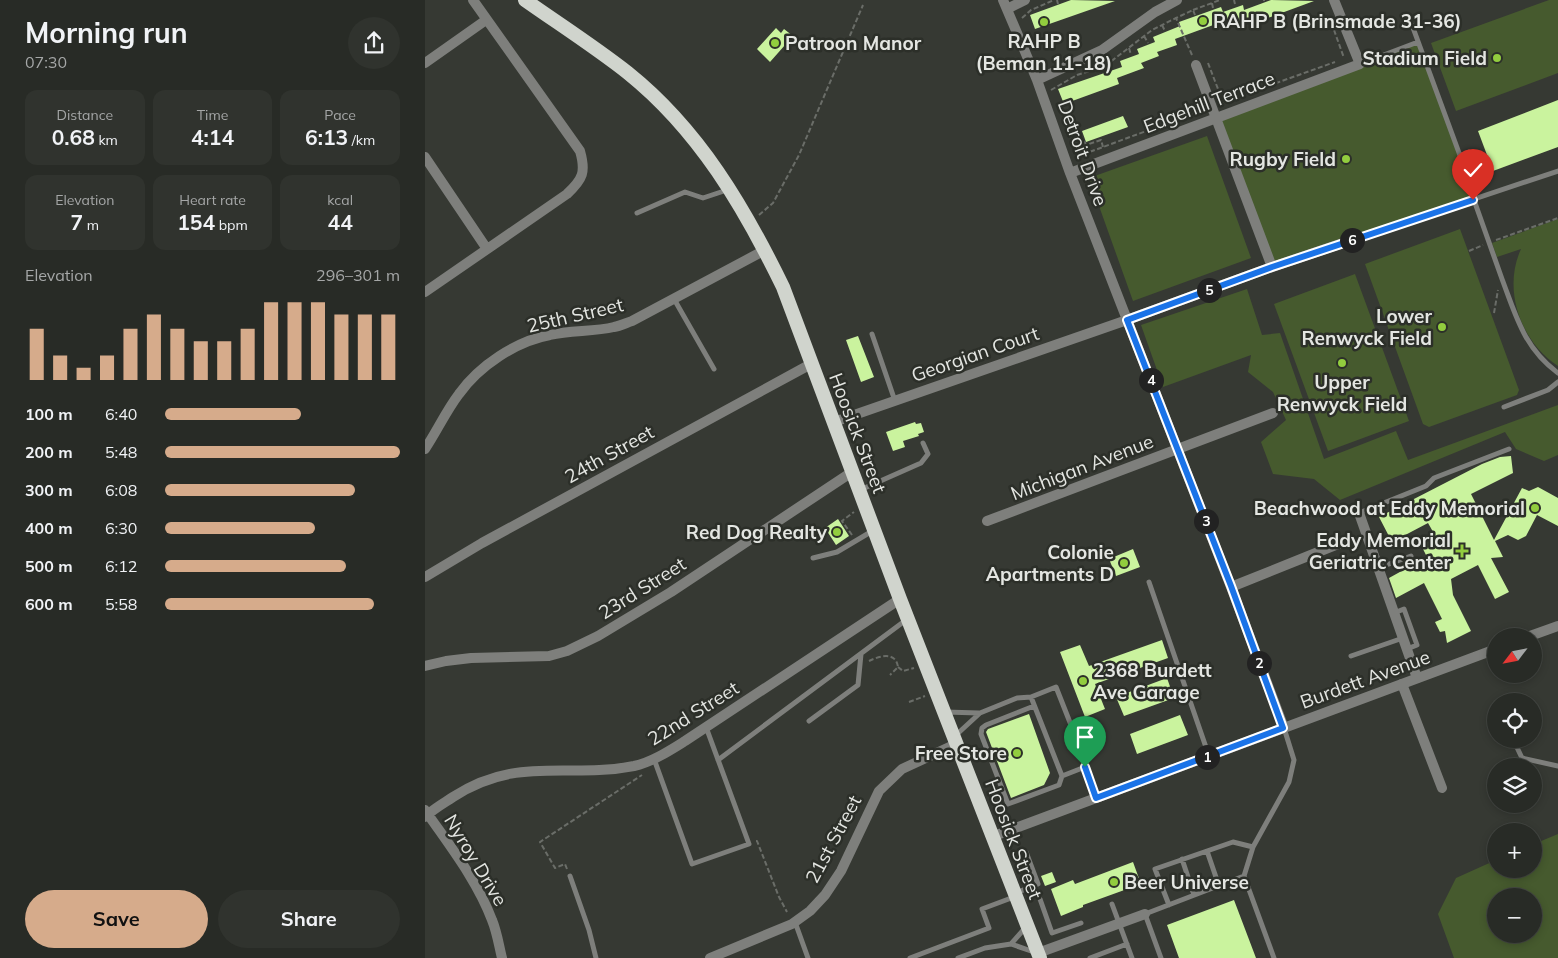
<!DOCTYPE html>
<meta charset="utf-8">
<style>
body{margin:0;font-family:Mulish,sans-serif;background:#30332e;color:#f1f3f6;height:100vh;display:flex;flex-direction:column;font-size:19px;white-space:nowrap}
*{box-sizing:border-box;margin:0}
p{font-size:16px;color:#a5a7a7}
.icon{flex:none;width:28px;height:28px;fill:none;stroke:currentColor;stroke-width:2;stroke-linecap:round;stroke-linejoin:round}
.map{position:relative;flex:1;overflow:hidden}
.side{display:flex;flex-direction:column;background:#282b26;width:425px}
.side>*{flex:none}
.needle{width:32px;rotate:238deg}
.buttons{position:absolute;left:1062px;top:628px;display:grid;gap:10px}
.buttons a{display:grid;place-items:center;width:55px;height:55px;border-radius:50%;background:#282b26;box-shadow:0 2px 8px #0003,0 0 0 1px #444743;font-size:25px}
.pin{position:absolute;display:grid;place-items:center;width:42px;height:42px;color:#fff;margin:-51px -21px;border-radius:50% 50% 50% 0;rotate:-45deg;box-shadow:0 0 5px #0007}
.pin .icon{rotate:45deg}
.km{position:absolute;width:25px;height:25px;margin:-12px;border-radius:50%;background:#222;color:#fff;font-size:14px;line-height:25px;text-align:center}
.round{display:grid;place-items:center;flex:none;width:52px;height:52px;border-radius:26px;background:#30332e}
.summary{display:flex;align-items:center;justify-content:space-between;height:85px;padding:0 25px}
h1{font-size:28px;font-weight:700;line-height:38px}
.stats{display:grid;grid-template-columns:repeat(3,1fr);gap:8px;height:85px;padding:5px 25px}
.stats div{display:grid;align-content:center;border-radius:12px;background:#30332e;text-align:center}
.stats b{font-size:21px;font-weight:700}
.stats small{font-size:14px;font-weight:400}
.stats p{font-size:14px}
.chart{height:140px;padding:10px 25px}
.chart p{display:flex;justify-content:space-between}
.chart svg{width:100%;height:90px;margin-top:5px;stroke:#d6ab8b;stroke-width:6}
.primary-button{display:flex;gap:10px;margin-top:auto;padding:10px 25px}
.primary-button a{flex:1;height:58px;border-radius:30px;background:#d6ab8b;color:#111;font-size:20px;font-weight:700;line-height:58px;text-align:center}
.primary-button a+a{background:#30332e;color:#f1f3f6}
ul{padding:0 25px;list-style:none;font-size:16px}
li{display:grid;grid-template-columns:80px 60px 1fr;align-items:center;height:38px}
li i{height:12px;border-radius:6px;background:#d6ab8b}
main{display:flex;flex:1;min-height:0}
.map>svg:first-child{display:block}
.green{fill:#465a2e;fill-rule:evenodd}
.building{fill:#caf39e}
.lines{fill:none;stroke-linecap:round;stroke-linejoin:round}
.path{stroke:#6a6d68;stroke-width:2;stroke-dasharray:5 2.5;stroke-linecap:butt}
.service{stroke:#7e7f7c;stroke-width:5}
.minor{stroke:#7e7f7c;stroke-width:10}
.tertiary{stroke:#7e7f7c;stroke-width:10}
.trunk{stroke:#d0d4cd;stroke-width:14}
.route-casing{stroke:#fff;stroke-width:10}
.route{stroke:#1a73e8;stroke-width:6}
.poi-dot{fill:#92cd3e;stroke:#2c2f29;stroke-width:2}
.labels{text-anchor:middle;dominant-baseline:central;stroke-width:5;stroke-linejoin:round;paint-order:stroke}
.poi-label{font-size:19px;font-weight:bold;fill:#e4e6e2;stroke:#2c2f29;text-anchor:end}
.street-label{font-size:19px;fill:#e4e6e2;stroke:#2c2f29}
</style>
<main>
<section class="side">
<div class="summary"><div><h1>Morning run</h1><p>07:30</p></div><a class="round"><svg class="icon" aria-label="share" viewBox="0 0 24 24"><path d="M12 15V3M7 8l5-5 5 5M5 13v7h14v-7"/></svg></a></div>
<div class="stats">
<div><p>Distance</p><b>0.68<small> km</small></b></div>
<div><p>Time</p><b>4:14</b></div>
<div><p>Pace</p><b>6:13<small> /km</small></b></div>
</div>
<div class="stats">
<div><p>Elevation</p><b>7<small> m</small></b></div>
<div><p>Heart rate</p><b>154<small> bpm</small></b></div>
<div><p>kcal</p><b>44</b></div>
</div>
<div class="chart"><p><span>Elevation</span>296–301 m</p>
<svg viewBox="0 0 160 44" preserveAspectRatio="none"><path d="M5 44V19M15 44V32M25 44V38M35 44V32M45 44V19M55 44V12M65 44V19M75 44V25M85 44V25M95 44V19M105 44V6M115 44V6M125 44V6M135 44V12M145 44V12M155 44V12"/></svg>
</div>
<ul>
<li><b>100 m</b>6:40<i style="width:58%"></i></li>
<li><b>200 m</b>5:48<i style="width:100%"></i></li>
<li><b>300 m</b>6:08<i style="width:81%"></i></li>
<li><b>400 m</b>6:30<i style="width:64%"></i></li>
<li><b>500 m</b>6:12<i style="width:77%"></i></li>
<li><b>600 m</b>5:58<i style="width:89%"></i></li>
</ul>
<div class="primary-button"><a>Save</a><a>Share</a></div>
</section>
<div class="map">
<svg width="1133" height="958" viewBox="0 0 1133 958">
<rect width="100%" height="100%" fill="#363933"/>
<path class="green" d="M1124,0H1133V73L1031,111L1006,43Z
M993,42L1049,200L847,267L792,118Z
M782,136L826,258L708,301L664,178Z
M1133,219V366C1096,342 1077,290 1096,249L1072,257L1067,243Z
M1035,229L1094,390L1092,395L1004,427L998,424L940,264Z
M930,274L984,421L903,451L849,304Z
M822,289L837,335L855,333L899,459L971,431L983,460L1133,405V455L1119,461L1091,449L1080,432L915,500L889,479L848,474L836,442L861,420L848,392L823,372L826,355L738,387L716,325Z
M1133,834V958H1029L1013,914L1031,878L1071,860V869H1109V844ZM1071,896H1109V934H1071Z"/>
<path class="building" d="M646,0L690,1L610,29L605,15Z
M846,0L889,1L832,22L830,16L804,26L802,20L750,39L752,45L732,52L734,56L716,63L719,68L692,78L694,84L639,104L633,89L697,67L695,61L714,54L712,49L730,42L728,37L755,26L754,22L796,7L798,12L818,5L819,10Z
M351,28L356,33L359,29L368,36L345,62L332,49Z
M1133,100V147L1068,171L1053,131Z
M698,116L703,127L661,142L657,131Z
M433,336L449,377L436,382L421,340Z
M490,422L491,424L496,423L499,432L493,434L494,436L478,441L480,447L468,451L461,432Z
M1086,456L1088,473L1046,494L1069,540L1097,488L1104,491L1113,487L1133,498V526L1112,515L1101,536L1093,540L1083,535L1070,541L1078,557L1066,558L1084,592L1070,599L1053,565L1026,579L1028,595L1046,631L1022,643L1020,631L1015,632L1010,622L1017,619L999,583L971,598L964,578L1002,557L996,545L1011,537L1003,523L967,542L954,517L1057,464L1075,457Z
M413,519L424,536L411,545L400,528Z
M708,549L715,567L691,576L684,559Z
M737,640L743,658L670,684L680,709L660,717L635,652L655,645L664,666Z
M742,678L749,698L699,716L691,697Z
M604,714L625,773L619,785L586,798L561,732L563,729Z
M755,715L763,735L712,754L705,734Z
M708,862L716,884L658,905V907L636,916L626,889L648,880L650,884Z
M627,872L631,882L620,886L616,876Z
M809,900L831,958H754L742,925Z"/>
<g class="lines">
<path class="path" d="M632,0L633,4
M809,0L810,4
M839,0V1
M788,8L787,3L795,0
M768,10L787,3
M597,18L606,10L629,0
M737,25L740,31
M909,30L919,58
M719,36L723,43
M704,48L706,55
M767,55L751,18L768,10L770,15
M783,63L798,102L910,62
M679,66L681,71
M626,90L652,75L680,66L727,30L751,18
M646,144L659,140L661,145L676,140L678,147
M651,157L778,110
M1040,168L1048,192
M334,215L348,203L374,155L438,5
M1071,240L1133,218
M1044,251L1058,245
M1069,313L1073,290
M427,535L417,521L429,512
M444,661C454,656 471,651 473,667L465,675
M473,667L478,671L489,668
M484,702L500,696
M331,841H332L354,897L362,912
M142,869L140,864L130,868L115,842L217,775"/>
<path class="service" d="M987,25L1037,161
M935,64L993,42
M1035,156L1044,152L1053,158
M1049,200C1058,226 1068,253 1077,279C1091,316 1099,348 1133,373
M212,213L260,192L278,198L302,190
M921,242L1133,171
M249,299L289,369
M447,334L470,401
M1079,407L1123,390L1133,382
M435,490L496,463L503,454L498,443
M934,513L1001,486L1009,478L1084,449
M388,558L412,552L449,530
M953,568L986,556
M724,582L784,756
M969,613L979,609L992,645L982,649
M926,656L978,638
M606,697L637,776L660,767
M609,706L561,725L557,728L556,734L583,804L634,785L637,776
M520,712L554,713
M384,721L433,685L436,654
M530,736L555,713L592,698L606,697L631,687L659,758L661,770L671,798
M1088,739L1097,758L1133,766
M229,759L267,864L324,844L281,727
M293,760L481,620
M782,851L794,886
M757,859L769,895
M145,876L164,930L171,958
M819,876L849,958
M591,893L613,884L601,852
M615,899L627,933L656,923
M687,904L707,958
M744,905L730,869L808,842L828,847
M370,922L383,958
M586,944L601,927
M485,958L564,928L557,909L589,897
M533,958L560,948L586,944L609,952
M665,958L702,944
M736,958L720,914L819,876L828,847L864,782L869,760L859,728"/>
<path class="minor" d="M578,0L612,80L645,173L806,587L859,728
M582,9L600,0
M0,63L61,20
M771,65L847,267
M612,80L677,50L730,12L752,0
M0,157L62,249
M645,173L935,64L909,0
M0,292L142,194C158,179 161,172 155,151L48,0
M409,422L702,320L847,267L921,242
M0,449C12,431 21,411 34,394C54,366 91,341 125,335C146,330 168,332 189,327C195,326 201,323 207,321L340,250
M934,513L992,678
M562,521L848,413
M0,577L57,543L386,364
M806,587L923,540
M0,666L21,661L46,658L124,656L142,651L173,636L246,592L427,472
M977,684L1017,788
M0,810C24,845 52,880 67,920C72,932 74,946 77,958
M0,817C8,809 19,803 28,797C92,755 142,779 209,766C227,762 244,751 260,741L475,599
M613,953L720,914
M285,958L367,924L385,911L400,895L416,871L454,791L477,769L531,744"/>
<path class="tertiary" d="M1105,636L1133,626
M569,836L1071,649"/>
<path class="trunk" d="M100,0C134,24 170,47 203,73C274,130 319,207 358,287L475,599L615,958"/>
</g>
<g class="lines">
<g class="route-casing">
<path id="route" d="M660,767L671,798L858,728L806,586L702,320L847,267L1048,200"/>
</g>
<use href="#route" class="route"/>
</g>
<g class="poi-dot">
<circle cx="778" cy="21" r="5"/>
<circle cx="619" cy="22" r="5"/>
<circle cx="350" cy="43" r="5"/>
<circle cx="1072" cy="58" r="5"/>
<circle cx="921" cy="159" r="5"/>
<circle cx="1017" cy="327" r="5"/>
<circle cx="917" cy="363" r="5"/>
<circle cx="1110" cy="508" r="5"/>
<circle cx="412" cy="532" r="5"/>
<path d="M1034.5 543.5h5v5h5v5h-5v5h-5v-5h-5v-5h5z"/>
<circle cx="699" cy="563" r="5"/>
<circle cx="658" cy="681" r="5"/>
<circle cx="592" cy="753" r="5"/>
<circle cx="689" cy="882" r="5"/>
</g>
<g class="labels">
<g class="poi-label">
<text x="788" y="21" text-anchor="start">RAHP B (Brinsmade 31-36)</text>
<text x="619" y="41" text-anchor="middle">RAHP B<tspan x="619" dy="22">(Beman 11-18)</tspan></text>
<text x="360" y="43" text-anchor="start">Patroon Manor</text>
<text x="1062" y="58">Stadium Field</text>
<text x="911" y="159">Rugby Field</text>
<text x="1007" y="316">Lower<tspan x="1007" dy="22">Renwyck Field</tspan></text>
<text x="917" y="382" text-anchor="middle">Upper<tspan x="917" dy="22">Renwyck Field</tspan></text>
<text x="1100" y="508">Beachwood at Eddy Memorial</text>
<text x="402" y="532">Red Dog Realty</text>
<text x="1026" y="540">Eddy Memorial<tspan x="1026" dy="22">Geriatric Center</tspan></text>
<text x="689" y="552">Colonie<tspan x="689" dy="22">Apartments D</tspan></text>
<text x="668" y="670" text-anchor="start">2368 Burdett<tspan x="668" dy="22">Ave Garage</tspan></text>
<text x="582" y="753">Free Store</text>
<text x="699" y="882" text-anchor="start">Beer Universe</text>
</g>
<g class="street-label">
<text transform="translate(784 102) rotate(-21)">Edgehill Terrace</text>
<text transform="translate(658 153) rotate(70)">Detroit Drive</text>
<text transform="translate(150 315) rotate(-13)">25th Street</text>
<text transform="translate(550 354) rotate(-19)">Georgian Court</text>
<text transform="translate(433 433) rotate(69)">Hoosick Street</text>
<text transform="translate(184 454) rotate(-29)">24th Street</text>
<text transform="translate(657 467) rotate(-21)">Michigan Avenue</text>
<text transform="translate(217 588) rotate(-32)">23rd Street</text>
<text transform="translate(940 679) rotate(-20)">Burdett Avenue</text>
<text transform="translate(268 713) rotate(-32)">22nd Street</text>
<text transform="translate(408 839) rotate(-62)">21st Street</text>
<text transform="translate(589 839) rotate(69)">Hoosick Street</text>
<text transform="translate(51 860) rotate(59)">Nyroy Drive</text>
</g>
</g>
</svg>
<div class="buttons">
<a><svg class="needle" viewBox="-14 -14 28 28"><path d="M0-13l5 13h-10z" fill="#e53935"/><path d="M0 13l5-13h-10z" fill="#a5a7a7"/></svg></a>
<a><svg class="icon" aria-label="locate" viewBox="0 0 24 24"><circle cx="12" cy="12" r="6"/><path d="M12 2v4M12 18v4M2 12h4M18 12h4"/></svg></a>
<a><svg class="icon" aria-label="layers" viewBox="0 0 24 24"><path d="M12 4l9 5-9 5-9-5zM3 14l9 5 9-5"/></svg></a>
<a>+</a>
<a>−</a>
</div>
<div class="pin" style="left:660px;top:767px;background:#1e9e55"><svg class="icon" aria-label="arrive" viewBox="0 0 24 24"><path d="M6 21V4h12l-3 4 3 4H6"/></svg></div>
<div class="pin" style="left:1048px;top:200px;background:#d93025"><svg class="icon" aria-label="check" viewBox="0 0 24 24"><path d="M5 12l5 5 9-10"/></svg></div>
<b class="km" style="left:782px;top:757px">1</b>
<b class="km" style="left:834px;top:663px">2</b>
<b class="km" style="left:781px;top:521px">3</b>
<b class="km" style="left:726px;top:380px">4</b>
<b class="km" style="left:784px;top:290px">5</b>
<b class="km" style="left:927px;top:240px">6</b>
</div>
</main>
